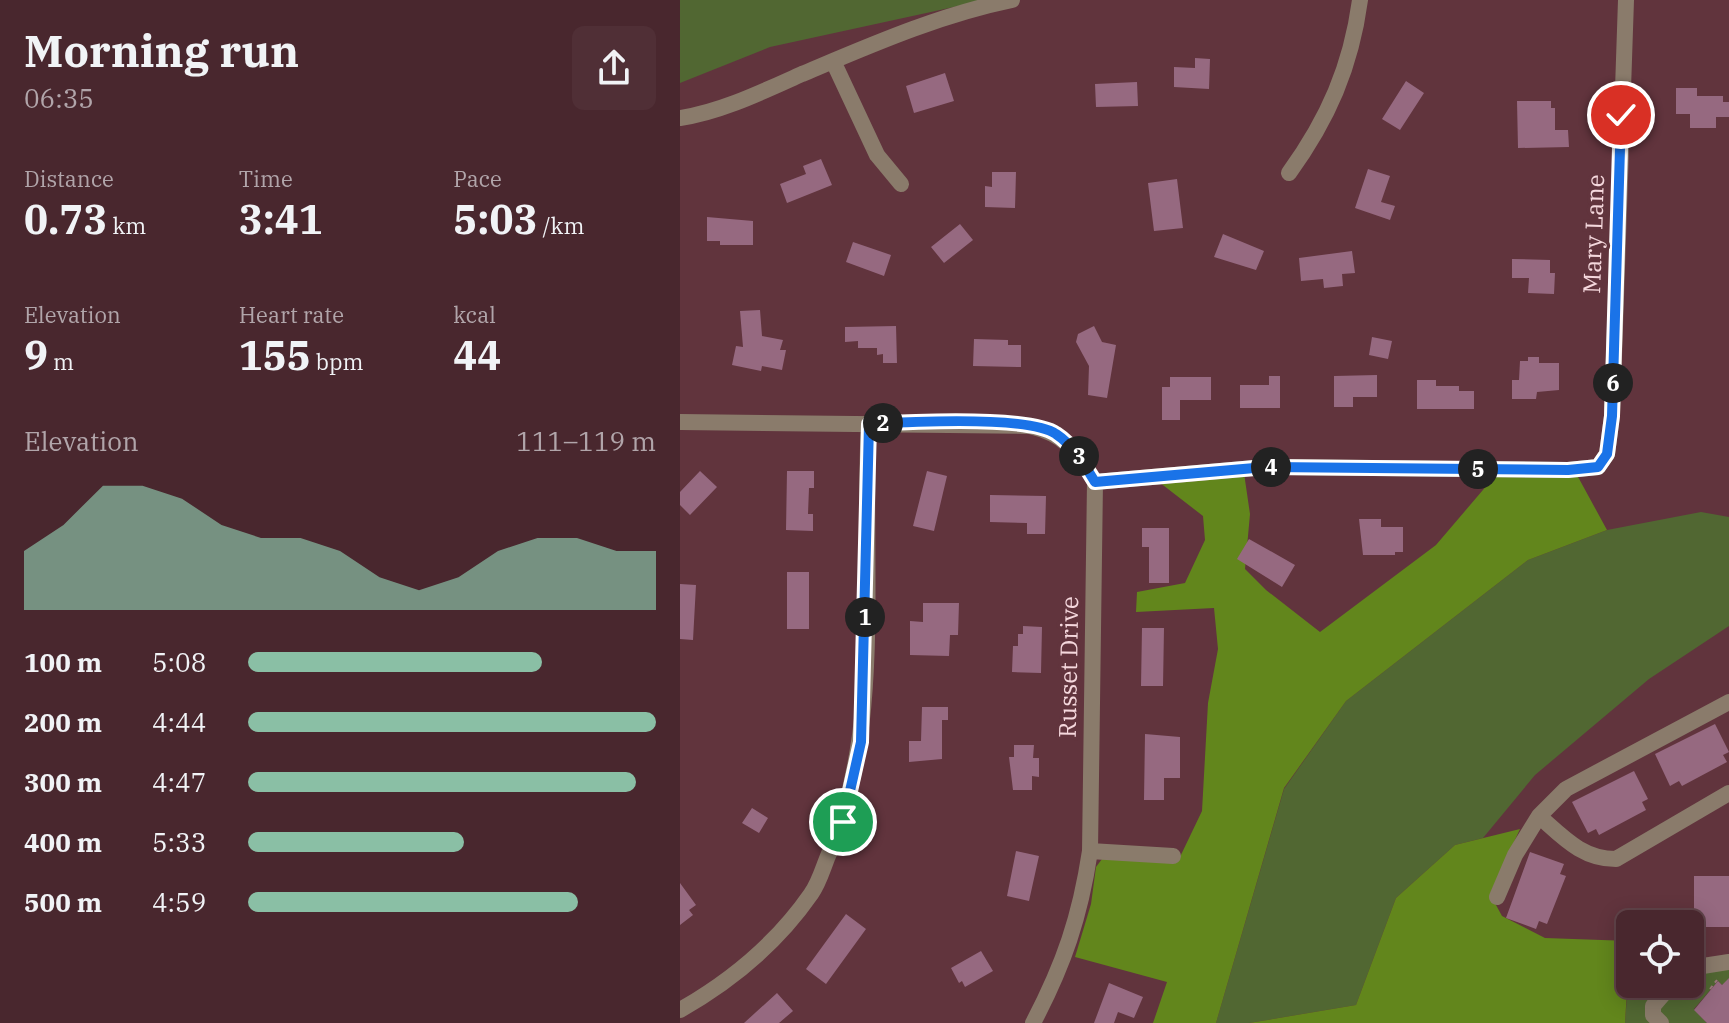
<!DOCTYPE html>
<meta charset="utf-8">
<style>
body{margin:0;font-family:"IBM Plex Serif",serif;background:#502f36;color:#f1f3f6;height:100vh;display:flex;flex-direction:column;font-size:30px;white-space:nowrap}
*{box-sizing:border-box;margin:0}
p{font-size:26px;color:#b1a5aa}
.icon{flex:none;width:44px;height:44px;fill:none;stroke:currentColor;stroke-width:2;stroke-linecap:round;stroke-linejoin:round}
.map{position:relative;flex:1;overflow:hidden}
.panel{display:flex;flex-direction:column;background:#49272e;width:680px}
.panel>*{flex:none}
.fabs{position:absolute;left:936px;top:910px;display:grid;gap:16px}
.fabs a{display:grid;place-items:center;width:88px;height:88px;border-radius:12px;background:#49272e;box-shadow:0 4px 20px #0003,0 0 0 2px #61444a;font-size:40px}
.pin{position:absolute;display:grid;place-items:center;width:68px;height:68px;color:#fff;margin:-34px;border:4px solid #fff;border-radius:50%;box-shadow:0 2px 8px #0007}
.km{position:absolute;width:40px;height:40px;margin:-20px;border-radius:50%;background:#222;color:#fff;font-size:22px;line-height:40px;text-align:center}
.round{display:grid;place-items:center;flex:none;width:84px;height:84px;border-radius:12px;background:#502f36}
.summary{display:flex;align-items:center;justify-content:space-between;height:136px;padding:0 24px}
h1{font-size:44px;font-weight:700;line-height:60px}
.stats{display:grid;grid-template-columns:repeat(3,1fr);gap:12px;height:136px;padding:8px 24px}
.stats div{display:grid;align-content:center}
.stats b{font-size:40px;font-weight:700}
.stats small{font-size:22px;font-weight:400}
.stats p{font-size:22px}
.chart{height:224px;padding:16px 24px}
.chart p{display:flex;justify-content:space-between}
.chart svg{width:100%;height:144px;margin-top:8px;fill:#8abfa5;opacity:.7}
ul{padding:0 24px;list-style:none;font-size:26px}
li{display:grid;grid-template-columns:128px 96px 1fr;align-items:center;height:60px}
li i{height:20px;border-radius:10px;background:#8abfa5}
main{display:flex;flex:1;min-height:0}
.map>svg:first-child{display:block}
.green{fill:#516732}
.forest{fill:#62861c}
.building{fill:#966980}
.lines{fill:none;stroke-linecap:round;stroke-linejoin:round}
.path{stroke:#9c767d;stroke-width:2;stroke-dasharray:4 4;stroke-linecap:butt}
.minor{stroke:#8a7b6b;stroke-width:16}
.route-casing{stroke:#fff;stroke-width:16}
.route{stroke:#1a73e8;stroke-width:10}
.labels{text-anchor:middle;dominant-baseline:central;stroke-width:7;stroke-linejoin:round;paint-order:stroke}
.street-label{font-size:24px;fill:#f5d8dd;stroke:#61343d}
</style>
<main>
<section class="panel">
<div class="summary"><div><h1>Morning run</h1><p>06:35</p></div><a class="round"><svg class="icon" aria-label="share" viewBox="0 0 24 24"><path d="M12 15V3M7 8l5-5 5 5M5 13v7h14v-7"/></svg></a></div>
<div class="stats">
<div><p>Distance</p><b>0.73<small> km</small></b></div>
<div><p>Time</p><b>3:41</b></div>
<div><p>Pace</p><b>5:03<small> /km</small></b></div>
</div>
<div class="stats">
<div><p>Elevation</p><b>9<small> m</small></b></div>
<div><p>Heart rate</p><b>155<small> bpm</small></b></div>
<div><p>kcal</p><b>44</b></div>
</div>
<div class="chart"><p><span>Elevation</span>111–119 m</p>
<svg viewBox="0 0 160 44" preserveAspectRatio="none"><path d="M0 44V26L10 18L20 6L30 6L40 10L50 18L60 22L70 22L80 26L90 34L100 38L110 34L120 26L130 22L140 22L150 26L160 26V44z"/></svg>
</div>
<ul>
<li><b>100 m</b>5:08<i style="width:72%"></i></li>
<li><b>200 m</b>4:44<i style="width:100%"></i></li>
<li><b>300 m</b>4:47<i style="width:95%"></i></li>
<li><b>400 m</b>5:33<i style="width:53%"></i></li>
<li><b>500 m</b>4:59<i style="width:81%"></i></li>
</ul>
</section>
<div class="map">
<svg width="1049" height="1023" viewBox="0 0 1049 1023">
<rect width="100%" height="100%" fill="#61343d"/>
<path class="green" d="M0,0H306L90,47L0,83Z
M1021,512L1049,517V626L969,679L855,775L803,838L775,845L716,898L676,1005L569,1023H536L604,789L666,701L848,560L927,530Z
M950,955V984H982C966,996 968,1005 973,1023H945Z
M1049,966V980L1042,985L1038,981L1014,1009L1027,1023H989L979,1009L1000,984H1010V977L1018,971Z"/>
<path class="forest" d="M564,473L570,514L565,569L586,590L640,632L756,545L814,477L897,475L927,530L848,560L666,701L604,788L536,1023H473L487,982L395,957L411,904L416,867L422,859H499L522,811L528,703L538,649L534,608L456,612L457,592L505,583L525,540L523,516L479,482Z
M840,829L810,894L822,916L865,938L950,941L945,1023H569L676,1005L716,898L775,845Z"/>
<path class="building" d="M515,58L530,59L529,89L494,87V67L515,68Z
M265,73L274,101L234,113L226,86Z
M726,81L744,93L720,130L702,119Z
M457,82L458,106L416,107L415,84Z
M996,88H1017V96H1043V102H1049V117H1036V128H1010V114H996Z
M837,101H871V108H875V130H888L889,147L838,148Z
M141,159L152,185L107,203L100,184L126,174L123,166Z
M688,169L710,176L701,202L715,206L710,220L675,208Z
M312,172H336L335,208L305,207V186L312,187Z
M497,179L503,228L474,231L468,183Z
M27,217L73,221V245H40V241H27Z
M280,224L293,240L264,263L251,247Z
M543,234L584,251L576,270L534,257Z
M173,242L211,255L204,276L166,262Z
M672,251L675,273L662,274L663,286L644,288L643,279L621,281L619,258Z
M832,259L870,260V273H875L874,294L848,293L849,278H832Z
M80,310L82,336L103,340L100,350H106L102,370L82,366L81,371L52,365L56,346L63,347L60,311Z
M216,326L217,363H203V354L197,355V348H178V341L165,342V327Z
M414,326L422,342L436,345L427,398L408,395L409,366L396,342L398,334Z
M692,337L712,341L708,359L689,355Z
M294,339L328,340V345H341V367L293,366Z
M848,357H859V363H879V390L857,392L856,399H832V380H839L840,361H848Z
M697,375V397H673V407H654V376Z
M589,376H600V408H560V385H589Z
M490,377H531V400H500V420H482V387H490Z
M737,380H756V386H779V391H794V409H737Z
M20,471L37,487L10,515L0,505V492Z
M107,471H134V488H129L128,514H133V531L106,530Z
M247,471L267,476L254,531L233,526Z
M310,495L366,496L365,534H347V523L310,522Z
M679,519H701V527H723V552H715V555H683Z
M462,528H489V583H469V547H462Z
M569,539L615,565L602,587L557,559Z
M107,572H129V629H107Z
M0,584L16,585L13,640L0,639Z
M243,603H279L278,635H270L269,656L230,655V621L243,622Z
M343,626L362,627L361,673L332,672L333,646H338V634H343Z
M462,628H484L483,686H461Z
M242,707H268V720H262V759L229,762V741H241Z
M1035,724L1049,752L1043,755L1047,762L1002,786L999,781L990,786L975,754Z
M465,734L500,737V778H484V800H464Z
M334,745H354L353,758H359V777L352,776V790H333L329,757H334Z
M954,771L968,799L962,802L966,810L919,835L916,829L908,833L892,802Z
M72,808L88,818L79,833L62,823Z
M336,851L359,856L349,901L327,896Z
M850,852L884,864L880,874L886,876L867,924L859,921L856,929L826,918Z
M1014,876H1049V927H1014Z
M0,883L16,905L9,910L13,915L0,925Z
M166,914L186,929L146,984L126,969Z
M301,951L313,971L285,987L282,981L279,983L271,968Z
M1049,978V1023H1027L1014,1010L1038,981L1042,985Z
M429,983L463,997L454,1018L438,1012L434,1023H414Z
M97,993L113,1011L99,1023H64Z"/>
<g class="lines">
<path class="path" d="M1030,989L1037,980"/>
<path class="minor" d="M153,61L197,155L221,184
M0,118C41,112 84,91 122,74C191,45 259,15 332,0
M609,173C648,119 671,67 680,0
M0,422L350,426C387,435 396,451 415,482L586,467L888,470L918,467L927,454L932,416L946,0
M859,816C883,837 902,859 936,859L1049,793
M410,851L493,856
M817,897L835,855L859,816L886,789L1049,702
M1010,968L1049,962
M0,1010C51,981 97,943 131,894C139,883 143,868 148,856C205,726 181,564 189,424
M353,1023C384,964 400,917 410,851L415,482
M981,1023L973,1015V1006L992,984"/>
</g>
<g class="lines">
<g class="route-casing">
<path id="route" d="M163,822L181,742L189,424C225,422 349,415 376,434C394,446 404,464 415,482L586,467L888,470L918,467L927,454L932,416L941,115"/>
</g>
<use href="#route" class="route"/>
</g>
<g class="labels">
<g class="street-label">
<text transform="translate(913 234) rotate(-88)">Mary Lane</text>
<text transform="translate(388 667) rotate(-89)">Russet Drive</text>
</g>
</g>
</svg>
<div class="fabs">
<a><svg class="icon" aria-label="locate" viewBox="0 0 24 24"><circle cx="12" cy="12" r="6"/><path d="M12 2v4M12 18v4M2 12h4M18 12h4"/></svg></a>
</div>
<div class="pin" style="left:163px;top:822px;background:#1e9e55"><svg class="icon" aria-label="arrive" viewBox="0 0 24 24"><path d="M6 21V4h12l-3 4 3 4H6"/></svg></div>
<div class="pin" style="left:941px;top:115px;background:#d93025"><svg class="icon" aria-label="check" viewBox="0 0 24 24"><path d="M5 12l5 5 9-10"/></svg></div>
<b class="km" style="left:185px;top:617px">1</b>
<b class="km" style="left:203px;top:423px">2</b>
<b class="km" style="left:399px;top:456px">3</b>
<b class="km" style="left:591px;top:467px">4</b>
<b class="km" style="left:798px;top:469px">5</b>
<b class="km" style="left:933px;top:383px">6</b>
</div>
</main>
